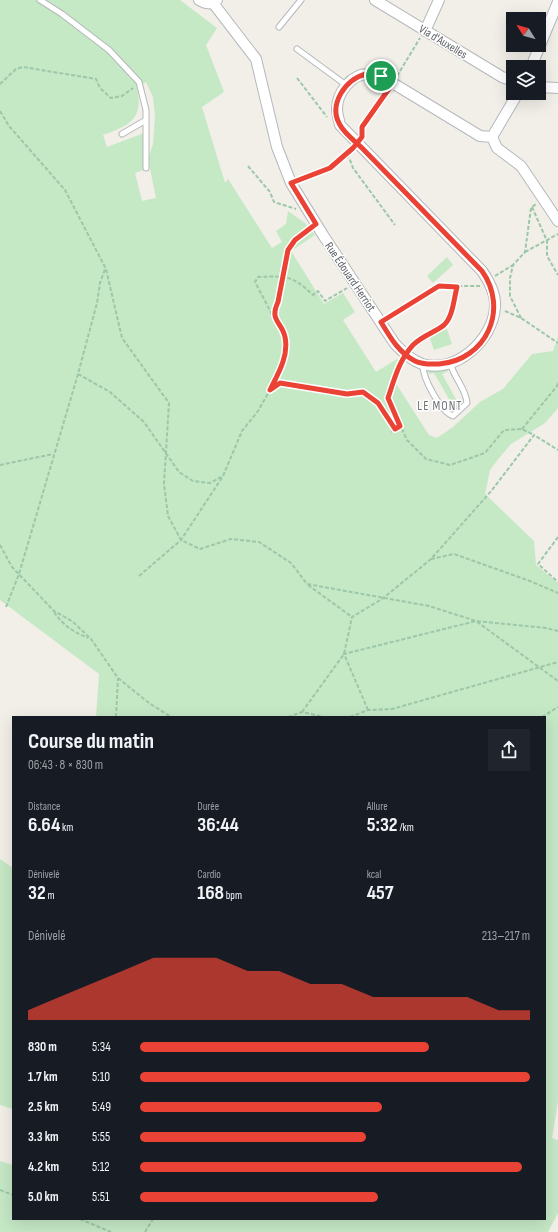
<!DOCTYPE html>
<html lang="fr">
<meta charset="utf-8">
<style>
body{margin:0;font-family:"Sofia Sans Condensed",sans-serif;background:#20242c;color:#f1f3f6;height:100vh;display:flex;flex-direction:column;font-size:15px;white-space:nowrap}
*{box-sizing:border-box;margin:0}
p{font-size:13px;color:#9ea1a6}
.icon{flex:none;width:22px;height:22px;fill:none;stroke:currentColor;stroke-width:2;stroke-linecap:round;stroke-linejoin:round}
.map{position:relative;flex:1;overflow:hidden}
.panel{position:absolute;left:12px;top:716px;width:534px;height:504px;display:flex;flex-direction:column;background:#171b24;border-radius:0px;box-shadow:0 4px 16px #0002}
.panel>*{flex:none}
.needle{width:26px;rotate:307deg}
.controls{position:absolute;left:506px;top:12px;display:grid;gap:8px}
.controls a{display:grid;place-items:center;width:40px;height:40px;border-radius:0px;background:#171b24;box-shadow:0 4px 16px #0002;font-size:20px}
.pin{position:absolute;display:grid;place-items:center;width:34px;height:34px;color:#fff;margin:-17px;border:2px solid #fff;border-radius:50%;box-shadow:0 1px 4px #0007}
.round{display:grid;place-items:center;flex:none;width:42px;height:42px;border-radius:0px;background:#20242c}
.summary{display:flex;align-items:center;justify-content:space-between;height:68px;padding:0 16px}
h1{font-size:22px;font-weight:700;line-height:30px}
.stats{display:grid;grid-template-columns:repeat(3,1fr);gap:6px;height:68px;padding:4px 16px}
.stats div{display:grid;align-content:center}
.stats b{font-size:20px;font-weight:700}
.stats small{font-size:11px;font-weight:400}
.stats p{font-size:11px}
.chart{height:112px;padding:8px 16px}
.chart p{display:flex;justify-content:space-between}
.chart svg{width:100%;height:72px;margin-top:4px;fill:#ea4335;opacity:.7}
ul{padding:0 16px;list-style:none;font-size:13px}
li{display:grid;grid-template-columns:64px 48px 1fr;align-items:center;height:30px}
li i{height:10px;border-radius:5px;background:#ea4335}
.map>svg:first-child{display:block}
.green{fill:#c5e8c5;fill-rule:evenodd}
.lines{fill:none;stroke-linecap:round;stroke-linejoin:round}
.lane-casing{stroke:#b5b8bc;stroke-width:7}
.street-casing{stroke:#b5b8bc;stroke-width:12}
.path{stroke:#9cc7a9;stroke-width:2;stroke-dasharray:4 2;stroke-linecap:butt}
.lane{stroke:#fff;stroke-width:5}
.street{stroke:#fff;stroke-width:10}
.route-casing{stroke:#fff;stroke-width:8}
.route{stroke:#ea4335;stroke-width:5}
.labels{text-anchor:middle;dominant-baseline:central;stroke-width:3;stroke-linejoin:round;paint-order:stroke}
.street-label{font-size:12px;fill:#5f6368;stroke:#fff}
.neighbourhood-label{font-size:13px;letter-spacing:1px;fill:#70757a;stroke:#fff}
</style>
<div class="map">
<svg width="558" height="1232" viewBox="0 0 558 1232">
<rect width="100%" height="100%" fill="#f1efe8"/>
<path class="green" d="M0,0H180L217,28L206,45L224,92L202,107L225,183L228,179L272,248L282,242L276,231L286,224L288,211L305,223L315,235L291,251L324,304L343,293L355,312L343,320L376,372L397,359L400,361L393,379L429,435L437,438L453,427L480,402L503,389L532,354L553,351L558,337V408L545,423L511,444L499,458L490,470L485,494L534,541L536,565L558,583V1102L552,1138L558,1140V1213L548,1232H0V1161L13,1165V1219H545V717H96L99,674L0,600ZM146,82L153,97L155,116L153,144L148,159L156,198L142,201L135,173L143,170L144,133L107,147L103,135C129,126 144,119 137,88Z
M447,257L453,265L433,283L427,276Z
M447,329L452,344L434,350L429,335Z
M428,370H448L447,372L442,374L457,401L464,400L454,412L447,410L453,406L434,373L429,374Z
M0,859L13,868V1109L0,1105Z"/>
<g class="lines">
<g class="lane-casing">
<path id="lane" d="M40,0L62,14L109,50L139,82L146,110V168
M279,27L301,0
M297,49L346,85
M122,134L146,120
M423,364C422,377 440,411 453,416L467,403C466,388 453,377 450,362"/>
</g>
<g class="street-casing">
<path id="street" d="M199,0C206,4 211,5 217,0
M375,0L502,77L513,81
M213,3L256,59L277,147L291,183L323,235L395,344C403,352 411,360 422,364C456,374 493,340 495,307C496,294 489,281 482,271L340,125C339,120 337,114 337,109C337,93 351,74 368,74C372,74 377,75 381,76L480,136L492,137
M425,31L439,0
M531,67L558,2
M539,87L558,88
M492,137L497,148L521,166L558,221
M492,137L518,93"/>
</g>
<path class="path" d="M397,76L420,38
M297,78L327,117
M0,84L16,69L23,67L96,79L100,88L111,98L122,96L133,88
M0,111L9,126L65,190L106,269L122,338L169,403L164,484L168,516L181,540L200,549L231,539L259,542L291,563L307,584L429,606L476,621L546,628L558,631
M362,133V127L387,91
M346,155L350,160L353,168L395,225
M248,166L270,192L274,202L296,209
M300,180L330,168L352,149
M532,207L547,241V256L558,275
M525,252L558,234
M495,276L513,265
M505,311L521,318L558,343
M389,317L439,286H480
M521,318L510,296V278L513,265L525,252L531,208L536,204
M275,320L255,282L258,277C286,276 292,275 313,295L318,291L325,301L347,288
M411,347L421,337L445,324L450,315L457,287
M401,362L388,398L407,440L426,459L450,465L485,453L504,430L522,429L534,435
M78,374L110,392L144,422L179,472L193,481L210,483L221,477
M271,390L280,383L347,394L363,392L378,403L395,429
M522,429L557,386L558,382
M391,432L400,426
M0,465L53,454
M558,537L538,564L558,582
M0,545L12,567L54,611L72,621L91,639L118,678L149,703L171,717
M431,559L454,554L530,581L558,593
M139,576L181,540L223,476L242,431L258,411L270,390L284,360L285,336L275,321V309L278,302L288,250L295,240L308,230
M308,585L352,617
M6,607L19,574L78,374L97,303L100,283L105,269
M54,612C64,626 72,631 88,638
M368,710L344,654L476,621L558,681
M302,712L344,654L352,617L382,599L431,559L492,490L534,435L558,450
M116,717L118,678
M288,717L302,712L324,717
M350,717L368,710L392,709L558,662
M542,717L558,707
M0,1190L13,1195
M80,1219L111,1232
M145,1232L153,1219"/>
<use href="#lane" class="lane"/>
<use href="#street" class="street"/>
</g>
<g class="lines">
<g class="route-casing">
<path id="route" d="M381,76L393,83L362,127V137L353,148L330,168L291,183L316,224L295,240L288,250L278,302C269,321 282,322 285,337C289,356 278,374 270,390L280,383L347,394L363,392L378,403L395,429L400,426L388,398C394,380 399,360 413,345C423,335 434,333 444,325C453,317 454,298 457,287L439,286L381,322C390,337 399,353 415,361C423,365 430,364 439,364C487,360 509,309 482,271L362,148C355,141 345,134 340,125C328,105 345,79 366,74C370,73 376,75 381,76"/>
</g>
<use href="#route" class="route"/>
</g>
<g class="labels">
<g class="street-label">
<text transform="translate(443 42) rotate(31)">Via d'Auxelles</text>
<text transform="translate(350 277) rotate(56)">Rue Édouard Herriot</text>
</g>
<g class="neighbourhood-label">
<text x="440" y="406">LE MONT</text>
</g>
</g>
</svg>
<div class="controls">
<a><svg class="needle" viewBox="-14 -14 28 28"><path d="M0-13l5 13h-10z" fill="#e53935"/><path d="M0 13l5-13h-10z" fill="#9ea1a6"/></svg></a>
<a><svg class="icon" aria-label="layers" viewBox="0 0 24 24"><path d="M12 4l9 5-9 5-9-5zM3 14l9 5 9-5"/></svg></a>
</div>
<div class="pin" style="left:381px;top:76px;background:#1e9e55"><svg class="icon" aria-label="arrive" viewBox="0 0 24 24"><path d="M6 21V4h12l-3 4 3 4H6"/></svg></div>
<section class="panel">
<div class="summary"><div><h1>Course du matin</h1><p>06:43 · 8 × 830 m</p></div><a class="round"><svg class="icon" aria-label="share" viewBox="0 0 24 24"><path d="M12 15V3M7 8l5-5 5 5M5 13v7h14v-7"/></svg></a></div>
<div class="stats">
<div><p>Distance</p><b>6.64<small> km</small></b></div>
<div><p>Durée</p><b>36:44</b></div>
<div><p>Allure</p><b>5:32<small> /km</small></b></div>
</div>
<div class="stats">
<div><p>Dénivelé</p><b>32<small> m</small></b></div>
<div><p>Cardio</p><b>168<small> bpm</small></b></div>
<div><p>kcal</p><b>457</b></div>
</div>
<div class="chart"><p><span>Dénivelé</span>213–217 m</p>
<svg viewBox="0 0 160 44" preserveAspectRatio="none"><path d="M0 44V38L10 30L20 22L30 14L40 6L50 6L60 6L70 14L80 14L90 22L100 22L110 30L120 30L130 30L140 30L150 38L160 38V44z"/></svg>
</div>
<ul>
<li><b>830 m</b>5:34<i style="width:74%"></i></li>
<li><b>1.7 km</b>5:10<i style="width:100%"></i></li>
<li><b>2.5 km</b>5:49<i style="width:62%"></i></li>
<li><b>3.3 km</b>5:55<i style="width:58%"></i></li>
<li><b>4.2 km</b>5:12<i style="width:98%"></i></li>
<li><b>5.0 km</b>5:51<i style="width:61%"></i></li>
</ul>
</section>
</div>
